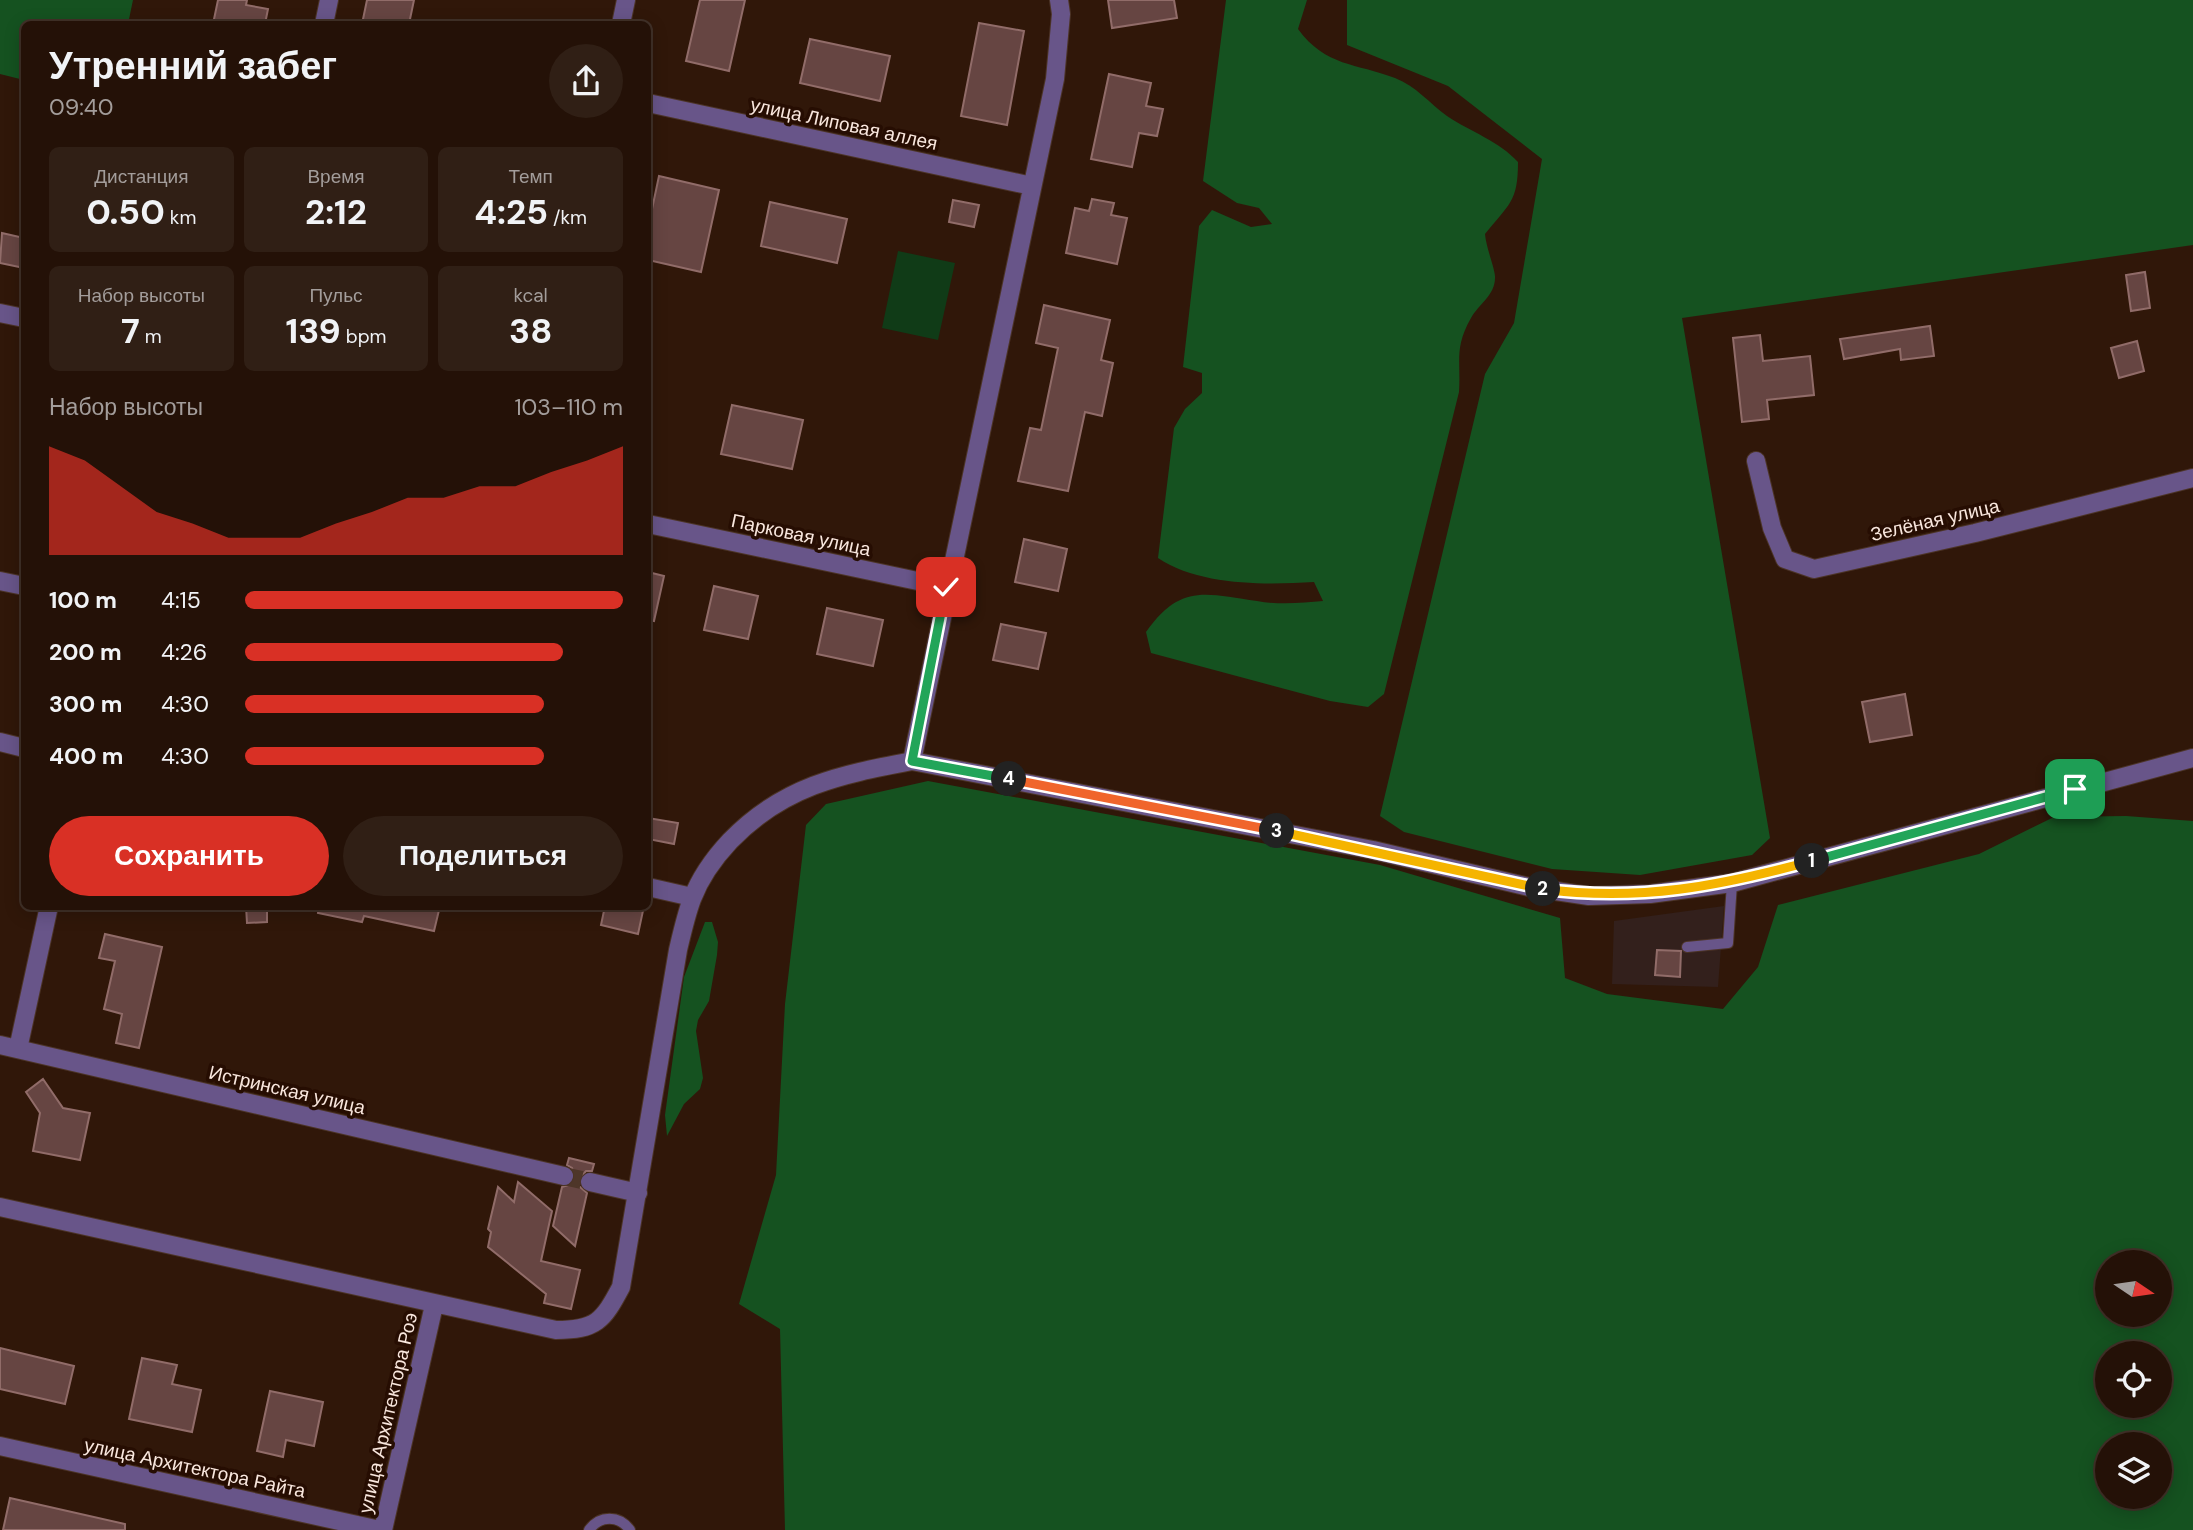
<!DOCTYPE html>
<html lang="ru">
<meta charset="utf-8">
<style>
body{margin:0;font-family:"DM Sans",sans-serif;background:#301f15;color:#f1f3f6;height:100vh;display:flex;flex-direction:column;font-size:26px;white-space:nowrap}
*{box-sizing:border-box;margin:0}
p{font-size:23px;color:#a39d9b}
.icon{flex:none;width:38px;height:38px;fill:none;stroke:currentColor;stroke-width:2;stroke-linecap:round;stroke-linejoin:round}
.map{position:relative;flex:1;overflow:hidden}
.panel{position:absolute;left:21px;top:21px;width:630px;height:889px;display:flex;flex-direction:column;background:#241107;border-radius:10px;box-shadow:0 4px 18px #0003,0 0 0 2px #413128}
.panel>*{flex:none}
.needle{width:46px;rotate:103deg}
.tools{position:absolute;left:2095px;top:1250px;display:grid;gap:14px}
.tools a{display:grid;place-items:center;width:77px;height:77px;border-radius:50%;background:#241107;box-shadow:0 4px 18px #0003,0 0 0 2px #413128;font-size:35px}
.pin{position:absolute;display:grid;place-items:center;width:60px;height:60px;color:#fff;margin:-30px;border-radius:14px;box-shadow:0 4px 10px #0006}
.km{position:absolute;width:35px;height:35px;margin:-18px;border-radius:50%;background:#222;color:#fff;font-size:19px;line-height:35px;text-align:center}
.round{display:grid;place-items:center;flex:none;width:74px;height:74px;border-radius:37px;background:#301f15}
.overview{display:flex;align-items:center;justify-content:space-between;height:119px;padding:0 28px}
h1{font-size:38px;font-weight:700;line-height:52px}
.metrics{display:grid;grid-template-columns:repeat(3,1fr);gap:10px;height:119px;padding:7px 28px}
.metrics div{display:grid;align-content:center;border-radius:10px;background:#301f15;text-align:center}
.metrics b{font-size:35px;font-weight:700}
.metrics small{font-size:19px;font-weight:400}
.metrics p{font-size:19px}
.chart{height:196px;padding:14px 28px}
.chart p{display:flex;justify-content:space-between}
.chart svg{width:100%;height:126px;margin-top:7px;fill:#d93025;opacity:.7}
.cta{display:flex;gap:14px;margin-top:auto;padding:14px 28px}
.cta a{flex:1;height:80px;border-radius:42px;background:#d93025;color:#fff;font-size:28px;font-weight:700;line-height:80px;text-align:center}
.cta a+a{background:#301f15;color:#f1f3f6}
ul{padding:0 28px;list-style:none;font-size:23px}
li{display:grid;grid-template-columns:112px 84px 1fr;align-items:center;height:52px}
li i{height:18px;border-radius:9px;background:#d93025}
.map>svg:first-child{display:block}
.industrial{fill:#33201c}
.green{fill:#103b17}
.forest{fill:#155220;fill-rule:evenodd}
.building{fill:#664542;stroke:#916c69;stroke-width:2}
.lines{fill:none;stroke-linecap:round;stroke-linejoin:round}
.minor-tunnel{stroke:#4e3629;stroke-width:18;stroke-dasharray:18 9;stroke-linecap:butt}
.service-casing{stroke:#4c3427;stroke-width:12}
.minor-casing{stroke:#4c3427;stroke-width:20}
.service{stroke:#685589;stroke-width:10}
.minor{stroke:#685589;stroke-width:18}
.split-1-casing{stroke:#fff;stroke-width:14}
.split-2-casing{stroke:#fff;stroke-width:14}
.split-3-casing{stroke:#fff;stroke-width:14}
.split-4-casing{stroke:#fff;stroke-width:14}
.split-5-casing{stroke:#fff;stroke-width:14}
.split-1{stroke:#22a559;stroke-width:9}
.split-2{stroke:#f5b400;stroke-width:9}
.split-3{stroke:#f5b400;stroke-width:9}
.split-4{stroke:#f0652b;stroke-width:9}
.split-5{stroke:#22a559;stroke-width:9}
.labels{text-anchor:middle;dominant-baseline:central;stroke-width:7;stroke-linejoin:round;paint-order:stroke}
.street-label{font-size:19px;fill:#f9e7de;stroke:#260d02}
</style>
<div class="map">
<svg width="2193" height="1530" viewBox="0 0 2193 1530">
<rect width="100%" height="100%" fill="#301709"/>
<path class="industrial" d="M1724,906L1718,987L1612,984L1614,921Z"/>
<path class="green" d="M898,251L955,263L938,340L882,328Z"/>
<path class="forest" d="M0,0H133L128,24H24V80L0,74Z
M1226,0H1307L1298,29C1326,67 1356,63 1395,78C1416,86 1429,103 1447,116C1471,132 1499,141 1518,162C1518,202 1509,204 1485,234C1486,247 1494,266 1495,276C1496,295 1479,304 1471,318C1454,348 1461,361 1459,392L1384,694L1368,707L1330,701L1151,653L1146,632C1181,583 1205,594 1257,601C1278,605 1303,603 1323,601L1314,582C1265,585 1200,586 1158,558L1174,428L1185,409L1202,393V373L1183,367L1199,226L1212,210L1251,227L1272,224L1259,208L1237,203L1203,181Z
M1347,0H2193V245L1682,318L1770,838L1752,855L1640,875L1552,869L1404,832L1380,816L1485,374L1514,323L1542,159L1448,86L1347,45Z
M928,781L1380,865L1560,918L1565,978L1607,994L1723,1009L1758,967L1778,905L1979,854L2054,817L2126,816L2193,821V1530H785L780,1329L739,1304L776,1175L785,1004L806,825L826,804ZM2107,1262H2160V1314H2107ZM2107,1353H2160V1405H2107ZM2107,1444H2160V1496H2107Z
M705,922H712L718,942L717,955L709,1001L698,1020L696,1031L703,1078L700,1089L684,1104L667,1136L665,1115L684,977Z"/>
<path class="building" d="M218,0H247L246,5L268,9L265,24H213Z
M367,0H414L409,24H362Z
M700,0H745L729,71L686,61Z
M1108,0H1174L1177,18L1112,28Z
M979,23L1024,31L1007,125L961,116Z
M810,39L890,56L880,101L800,83Z
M1109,74L1151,83L1146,106L1163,109L1157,136L1139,133L1132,167L1091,159Z
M659,176L719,190L701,272L648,260V228Z
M1092,199L1114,203L1111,215L1127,218L1117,264L1066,253L1075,208L1089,211Z
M953,200L979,205L974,227L949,222Z
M770,202L847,219L837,263L761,246Z
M2,233L24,238V268L0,263Z
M2145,272L2150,308L2131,311L2126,275Z
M1044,305L1110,320L1101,360L1113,363L1102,416L1085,412L1068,491L1018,481L1030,428L1041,430L1058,348L1036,343Z
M1930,326L1934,356L1901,360L1900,349L1844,359L1840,339Z
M1760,335L1763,361L1810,356L1814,395L1767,400L1769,419L1742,422L1733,338Z
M2137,341L2144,371L2119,378L2111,348Z
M732,405L803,420L792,469L721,454Z
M1024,539L1067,549L1058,591L1015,582Z
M648,572L664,576L654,621L648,620Z
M714,586L758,596L748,639L704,630Z
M827,608L883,620L873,666L817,654Z
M1001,624L1046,633L1038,669L993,660Z
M1905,694L1912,735L1870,742L1862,702Z
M648,818L678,823L674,844L648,839Z
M246,906H267V922L247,923Z
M319,906H440L434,931L364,916L362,922L318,913Z
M605,906H644L638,934L601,925Z
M105,934L162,947L139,1048L116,1043L122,1014L104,1009L115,961L99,958Z
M1657,950L1681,951L1680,977L1655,975Z
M43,1079L63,1108L90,1113L80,1160L33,1151L40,1113L26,1092Z
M569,1158L594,1164L592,1171H586L579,1179V1186L587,1193L575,1246L553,1226L562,1187L572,1184L575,1178L572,1168L567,1165Z
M518,1182L552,1211L541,1261L580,1270L571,1309L544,1303L546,1294L488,1247L491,1232L488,1229L498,1187L514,1202Z
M0,1348L74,1366L65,1404L0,1389Z
M142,1358L177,1365L172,1384L201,1390L192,1432L129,1419Z
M270,1391L323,1402L314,1446L286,1440L283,1457L257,1451Z
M10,1498L125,1524V1530H3Z"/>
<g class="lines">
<path class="minor-tunnel" d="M564,1176L590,1182"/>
<g class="service-casing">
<path id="service" d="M1687,947L1728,943L1732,883
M589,1530C600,1515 619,1515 630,1530"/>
</g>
<g class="minor-casing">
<path id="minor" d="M324,24L329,0
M621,24L626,0
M648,103L1032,186
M0,313L24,318
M1756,461L1772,528L1785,559L1814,569L1975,533L2193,478
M648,524L946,587
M0,581L24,586
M0,742L24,748
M912,761L1055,79L1061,14L1059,0
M648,887L692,897
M0,1045L564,1176
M18,1049L49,906
M590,1182L638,1193
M0,1207L556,1330C596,1330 603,1321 621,1287L678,950C682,933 686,915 692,899C700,878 715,857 730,841C783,786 839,775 912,761L1373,850L1529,887L1589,896L1650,894L1732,883L2193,758
M0,1446L380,1530
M383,1530L434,1305"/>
</g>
<use href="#service" class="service"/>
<use href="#minor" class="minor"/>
</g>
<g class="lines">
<g class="split-1-casing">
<path id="split-1" d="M1812,861L2075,789"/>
</g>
<g class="split-2-casing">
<path id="split-2" d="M1543,889C1639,902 1720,886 1812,861"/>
</g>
<g class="split-3-casing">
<path id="split-3" d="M1277,831L1543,889"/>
</g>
<g class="split-4-casing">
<path id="split-4" d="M1009,779L1277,831"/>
</g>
<g class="split-5-casing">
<path id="split-5" d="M946,587L912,761L1009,779"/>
</g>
<use href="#split-1" class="split-1"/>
<use href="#split-2" class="split-2"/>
<use href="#split-3" class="split-3"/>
<use href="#split-4" class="split-4"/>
<use href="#split-5" class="split-5"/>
</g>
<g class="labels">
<g class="street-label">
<text transform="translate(844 124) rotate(12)">улица Липовая аллея</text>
<text transform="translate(1935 520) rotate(-13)">Зелёная улица</text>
<text transform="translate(801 535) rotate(12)">Парковая улица</text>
<text transform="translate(287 1090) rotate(13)">Истринская улица</text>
<text transform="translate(388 1413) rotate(-77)">улица Архитектора Роэ</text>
<text transform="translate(195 1468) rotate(12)">улица Архитектора Райта</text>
</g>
</g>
</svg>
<div class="tools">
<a><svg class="needle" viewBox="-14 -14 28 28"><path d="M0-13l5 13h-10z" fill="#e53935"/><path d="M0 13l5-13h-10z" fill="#a39d9b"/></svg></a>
<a><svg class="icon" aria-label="locate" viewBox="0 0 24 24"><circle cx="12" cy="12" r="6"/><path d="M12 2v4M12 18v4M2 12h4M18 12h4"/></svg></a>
<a><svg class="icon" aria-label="layers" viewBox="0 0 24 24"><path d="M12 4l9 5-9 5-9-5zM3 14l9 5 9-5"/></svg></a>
</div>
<div class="pin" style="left:2075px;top:789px;background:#1e9e55"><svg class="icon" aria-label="arrive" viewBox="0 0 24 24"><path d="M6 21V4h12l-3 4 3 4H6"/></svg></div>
<div class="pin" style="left:946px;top:587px;background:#d93025"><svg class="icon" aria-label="check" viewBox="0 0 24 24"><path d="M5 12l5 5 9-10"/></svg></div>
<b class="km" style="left:1812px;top:861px">1</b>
<b class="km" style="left:1543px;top:889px">2</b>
<b class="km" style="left:1277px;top:831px">3</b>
<b class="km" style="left:1009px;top:779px">4</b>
<section class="panel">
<div class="overview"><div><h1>Утренний забег</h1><p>09:40</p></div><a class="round"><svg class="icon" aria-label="share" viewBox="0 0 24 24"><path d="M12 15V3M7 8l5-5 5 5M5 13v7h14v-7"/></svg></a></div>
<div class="metrics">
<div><p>Дистанция</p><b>0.50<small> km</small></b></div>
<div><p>Время</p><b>2:12</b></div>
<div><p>Темп</p><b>4:25<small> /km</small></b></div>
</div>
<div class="metrics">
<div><p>Набор высоты</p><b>7<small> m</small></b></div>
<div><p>Пульс</p><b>139<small> bpm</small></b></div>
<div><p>kcal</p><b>38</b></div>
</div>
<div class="chart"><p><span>Набор высоты</span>103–110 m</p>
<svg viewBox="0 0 160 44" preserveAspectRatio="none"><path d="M0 44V6L10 11L20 20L30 29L40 33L50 38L60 38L70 38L80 33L90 29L100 24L110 24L120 20L130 20L140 15L150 11L160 6V44z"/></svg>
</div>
<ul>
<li><b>100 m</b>4:15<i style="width:100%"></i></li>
<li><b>200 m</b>4:26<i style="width:84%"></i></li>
<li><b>300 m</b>4:30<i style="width:79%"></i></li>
<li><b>400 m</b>4:30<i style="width:79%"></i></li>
</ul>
<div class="cta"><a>Сохранить</a><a>Поделиться</a></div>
</section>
</div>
